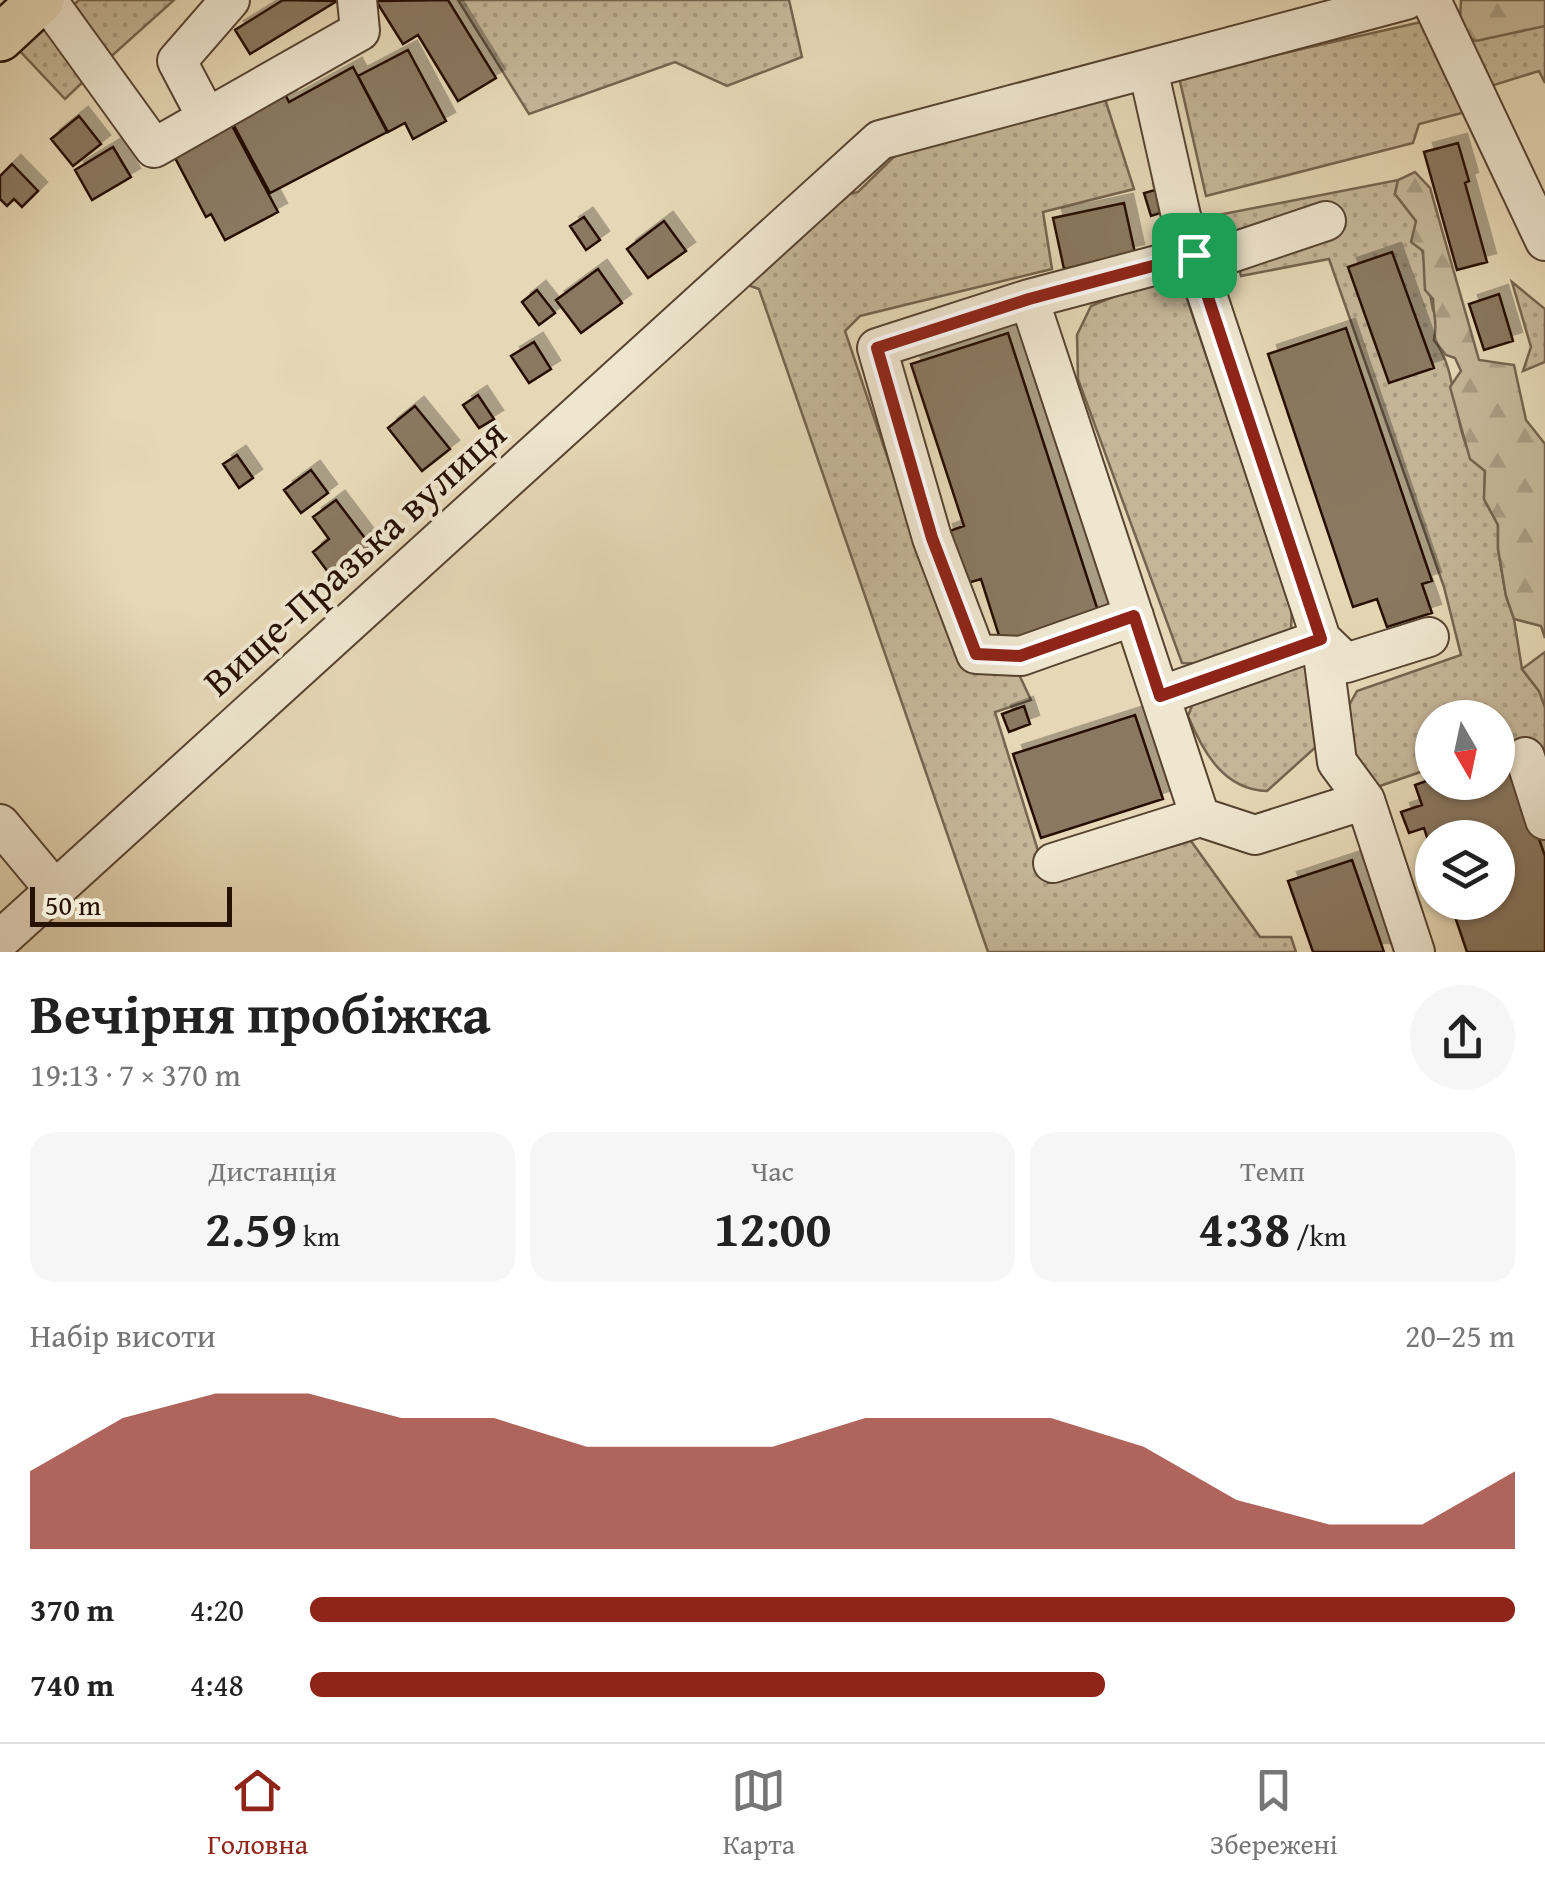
<!DOCTYPE html>
<html lang="uk">
<meta charset="utf-8">
<style>
body{margin:0;font-family:"Gentium Book Plus",serif;background:#f6f6f6;color:#222;height:100vh;display:flex;flex-direction:column;font-size:38px;white-space:nowrap}
*{box-sizing:border-box;margin:0}
p{font-size:32px;color:#767676}
.icon{flex:none;width:55px;height:55px;fill:none;stroke:currentColor;stroke-width:2;stroke-linecap:round;stroke-linejoin:round}
.map{position:relative;height:952px;overflow:hidden}
.details{display:flex;flex-direction:column;background:#fff;flex:1}
.details>*{flex:none}
.needle{width:65px;rotate:171deg}
.tools{position:absolute;left:1415px;top:700px;display:grid;gap:20px}
.tools a{display:grid;place-items:center;width:100px;height:100px;border-radius:50%;background:#fff;box-shadow:0 2px 8px #0004;font-size:50px}
.scale{position:absolute;left:30px;bottom:25px;width:202px;box-sizing:border-box;padding-left:10px;border:5px solid #261103;border-top:0;font-size:28px;line-height:35px;white-space:nowrap;color:#261103;-webkit-text-stroke:8px #efe6d0;paint-order:stroke}
.pin{position:absolute;display:grid;place-items:center;width:85px;height:85px;color:#fff;margin:-42px;border-radius:20px;box-shadow:0 5px 15px #0006}
.round{display:grid;place-items:center;flex:none;width:105px;height:105px;border-radius:52px;background:#f6f6f6}
.head{display:flex;align-items:center;justify-content:space-between;height:170px;padding:0 30px}
h1{font-size:55px;font-weight:600;line-height:75px}
.metrics{display:grid;grid-template-columns:repeat(3,1fr);gap:15px;height:170px;padding:10px 30px}
.metrics div{display:grid;align-content:center;border-radius:25px;background:#f6f6f6;text-align:center}
.metrics b{font-size:50px;font-weight:600}
.metrics small{font-size:28px;font-weight:400}
.metrics p{font-size:28px}
.chart{height:280px;padding:20px 30px}
.chart p{display:flex;justify-content:space-between}
.chart svg{width:100%;height:180px;margin-top:10px;fill:#8f2418;opacity:.7}
ul{padding:0 30px;list-style:none;font-size:32px}
li{display:grid;grid-template-columns:160px 120px 1fr;align-items:center;height:75px}
li i{height:25px;border-radius:12px;background:#8f2418}
.tabs{display:flex;justify-content:space-around;align-items:center;height:140px;border-top:2px solid #e0e0e0;background:#fff;font-size:28px;color:#767676}
.tabs a{display:grid;justify-items:center;gap:5px}
.tabs .on{color:#8f2418}
.map>svg:first-child{display:block}
.grass{fill:url(#grass-dots);stroke:#76644e;stroke-width:2.5}
.forest{fill:url(#forest-firs);stroke:#76644e;stroke-width:2.5}
.building{fill:#8a7860;stroke:#261103;stroke-width:2.5;filter:url(#shadow)}
.lines{fill:none;stroke-linecap:round;stroke-linejoin:round}
.minor-casing{stroke:#564330;stroke-width:42}
.major-casing{stroke:#261103;stroke-width:50}
.minor{stroke:#efe6d0;stroke-width:38}
.major{stroke:#e6d8b6;stroke-width:45}
.route-casing{stroke:#fff;stroke-width:20}
.route{stroke:#8f2418;stroke-width:12}
.labels{text-anchor:middle;dominant-baseline:central;stroke-width:8;stroke-linejoin:round;paint-order:stroke}
.street-label{font-size:40px;fill:#261103;stroke:#efe6d0}
</style>
<div class="map">
<svg width="1545" height="952" viewBox="0 0 1545 952">
<defs>
<pattern id="grass-dots" width="8" height="8" patternUnits="userSpaceOnUse" patternTransform="scale(2.5)"><rect width="8" height="8" fill="#c5b698"/><path d="M2 2h.1M6 6h.1" fill="none" stroke="#a99b81" stroke-width="1.8" stroke-linecap="round"/></pattern>
<pattern id="forest-firs" width="22" height="20" patternUnits="userSpaceOnUse" patternTransform="scale(2.5)"><rect width="22" height="20" fill="#c5b698"/><path d="M5 1l3.5 6h-7zM16 11l3.5 6h-7z" fill="#a99b81"/></pattern>
<filter id="shadow"><feDropShadow dx="9" dy="-9" stdDeviation="0" flood-color="#0004"/></filter>
</defs>
<rect width="100%" height="100%" fill="#e6d8b6"/>
<filter id="stains"><feTurbulence type="fractalNoise" baseFrequency=".002" numOctaves="4"/><feColorMatrix values="0 0 0 0 .2 0 0 0 0 .09 0 0 0 0 .02 0 0 0 .5 -.17"/></filter>
<radialGradient id="worn" r=".72"><stop offset=".6" stop-color="#630" stop-opacity="0"/><stop offset="1" stop-color="#630" stop-opacity=".3"/></radialGradient>
<path class="grass" d="M79,0H174L105,62L67,11Z
M458,0H789L802,57L727,86L675,62L529,114Z
M1545,0V83L1539,71L1478,90L1462,40Z
M1430,20L1466,112L1419,124L1413,143L1206,196L1179,77Z
M50,22L88,77L65,99L19,50Z
M1105,99L1134,189L1043,212L1052,269L860,316L845,331L940,614L971,669L1016,668L1031,700L995,712L1048,883L1191,841L1260,937H1291L1296,952H988L759,289L739,282L833,199L858,192L905,146Z
M1398,180L1395,194L1417,222L1433,310L1438,319L1434,340C1463,376 1448,442 1485,471L1484,499L1498,525V549L1506,596L1514,619L1522,669L1539,691L1545,707V757L1527,744L1498,745V718H1432V768L1377,787L1351,763L1343,716L1357,691L1461,655L1444,587L1329,259L1241,276C1237,254 1227,244 1210,232L1208,217Z
M1181,281L1292,609L1291,628C1264,657 1222,665 1182,663L1078,379L1077,335L1091,306L1135,288Z
M1512,282L1545,309V362L1523,371L1531,347Z
M1304,658L1316,681L1318,745L1267,791C1224,790 1203,752 1188,716L1197,693Z"/>
<path class="forest" d="M1461,0H1545V26L1476,41L1464,35L1460,20Z
M1415,172L1430,188L1479,360L1514,365L1526,420L1545,444V638L1541,626L1514,619L1506,596L1498,549V525L1484,499L1485,471L1470,459L1450,387L1461,371L1455,358L1446,355L1434,340C1438,322 1433,315 1433,299L1425,290L1423,251L1411,242L1416,221L1395,194L1398,180Z
M1545,652V707L1539,691L1522,669Z"/>
<path class="building" d="M283,0L337,1L250,54L235,30Z
M448,0L496,78L458,101L418,35L403,44L376,1Z
M408,50L446,121L413,139L405,123L388,132L358,76Z
M353,67L387,132L270,193L231,120L284,92L289,102Z
M79,116L101,144L73,166L51,139Z
M230,122L278,212L225,240L211,214L206,217L172,152Z
M1458,143L1469,181L1465,183L1487,262L1457,270L1424,152Z
M113,147L131,177L92,200L75,170Z
M12,164L38,191L22,207L14,199L7,206L0,199V176Z
M1166,187L1173,209L1151,216L1144,193Z
M1124,203L1135,253L1064,269L1053,218Z
M584,217L600,240L586,250L570,226Z
M664,221L686,251L648,278L627,249Z
M1392,252L1434,368L1389,383L1348,267Z
M598,269L622,303L581,333L556,300Z
M537,290L555,313L539,325L522,302Z
M1499,294L1513,341L1484,350L1469,304Z
M1346,328L1432,581L1422,584L1432,613L1387,627L1377,599L1353,607L1268,354Z
M1008,333L1099,614L1002,645L981,579L961,585L944,533L964,526L911,364Z
M534,342L551,369L529,383L511,356Z
M478,395L494,419L479,428L463,405Z
M415,406L450,449L422,471L388,428Z
M237,455L253,478L239,488L223,464Z
M311,470L328,493L301,513L284,490Z
M336,500L371,546L331,576L313,552L329,539L313,517Z
M1024,706L1030,724L1009,732L1002,714Z
M1135,715L1163,799L1041,838L1013,754Z
M1509,753L1545,856V952H1467L1450,902H1498V838H1432V852L1424,828L1409,833L1401,812L1422,805L1415,785L1432,779V782H1498V757Z
M1352,860L1384,952H1313L1288,881Z"/>
<g class="lines">
<g class="minor-casing">
<path id="minor" d="M47,0L154,148L360,31L357,0
M1431,0L1545,241
M1148,69L1181,216L1321,639L1337,762L1365,800L1415,952
M207,118L177,61L230,0
M1029,299L1195,255L1222,256L1326,221
M1134,616L1021,656L976,654L932,538L877,348L1029,299L1200,817
M1160,696L1321,639L1346,663L1429,637
M1525,757L1545,820
M0,824L55,890
M1053,863L1200,817L1255,835L1365,800
M0,940L880,140L1406,0"/>
</g>
<g class="major-casing">
<path id="major" d="M0,38L41,0"/>
</g>
<use href="#minor" class="minor"/>
<use href="#major" class="major"/>
</g>
<g class="lines">
<g class="route-casing">
<path id="route" d="M1194,255L1321,639L1160,696L1134,616L1020,656L976,654L932,538L877,348L1029,299Z"/>
</g>
<use href="#route" class="route"/>
</g>
<g class="labels">
<g class="street-label">
<text transform="translate(354 557) rotate(-42)">Вище-Празька вулиця</text>
</g>
</g>
<rect width="100%" height="100%" filter="url(#stains)"/>
<rect width="100%" height="100%" fill="url(#worn)"/>
</svg>
<div class="tools">
<a><svg class="needle" viewBox="-14 -14 28 28"><path d="M0-13l5 13h-10z" fill="#e53935"/><path d="M0 13l5-13h-10z" fill="#767676"/></svg></a>
<a><svg class="icon" aria-label="layers" viewBox="0 0 24 24"><path d="M12 4l9 5-9 5-9-5zM3 14l9 5 9-5"/></svg></a>
</div>
<div class="scale">50 m</div>
<div class="pin" style="left:1194px;top:255px;background:#1e9e55"><svg class="icon" aria-label="arrive" viewBox="0 0 24 24"><path d="M6 21V4h12l-3 4 3 4H6"/></svg></div>
</div>
<section class="details">
<div class="head"><div><h1>Вечірня пробіжка</h1><p>19:13 · 7 × 370 m</p></div><a class="round"><svg class="icon" aria-label="share" viewBox="0 0 24 24"><path d="M12 15V3M7 8l5-5 5 5M5 13v7h14v-7"/></svg></a></div>
<div class="metrics">
<div><p>Дистанція</p><b>2.59<small> km</small></b></div>
<div><p>Час</p><b>12:00</b></div>
<div><p>Темп</p><b>4:38<small> /km</small></b></div>
</div>
<div class="chart"><p><span>Набір висоти</span>20–25 m</p>
<svg viewBox="0 0 160 44" preserveAspectRatio="none"><path d="M0 44V25L10 12L20 6L30 6L40 12L50 12L60 19L70 19L80 19L90 12L100 12L110 12L120 19L130 32L140 38L150 38L160 25V44z"/></svg>
</div>
<ul>
<li><b>370 m</b>4:20<i style="width:100%"></i></li>
<li><b>740 m</b>4:48<i style="width:66%"></i></li>
</ul>
</section>
<nav class="tabs">
<a class="on"><svg class="icon" aria-label="home" viewBox="0 0 24 24"><path d="M3 11l9-7 9 7M6 9v11h12V9"/></svg>Головна</a>
<a><svg class="icon" aria-label="map" viewBox="0 0 24 24"><path d="M3 6l6-2 6 2 6-2v14l-6 2-6-2-6 2zM9 4v14M15 6v14"/></svg>Карта</a>
<a><svg class="icon" aria-label="saved" viewBox="0 0 24 24"><path d="M7 4h10v16l-5-4-5 4z"/></svg>Збережені</a>
</nav>
